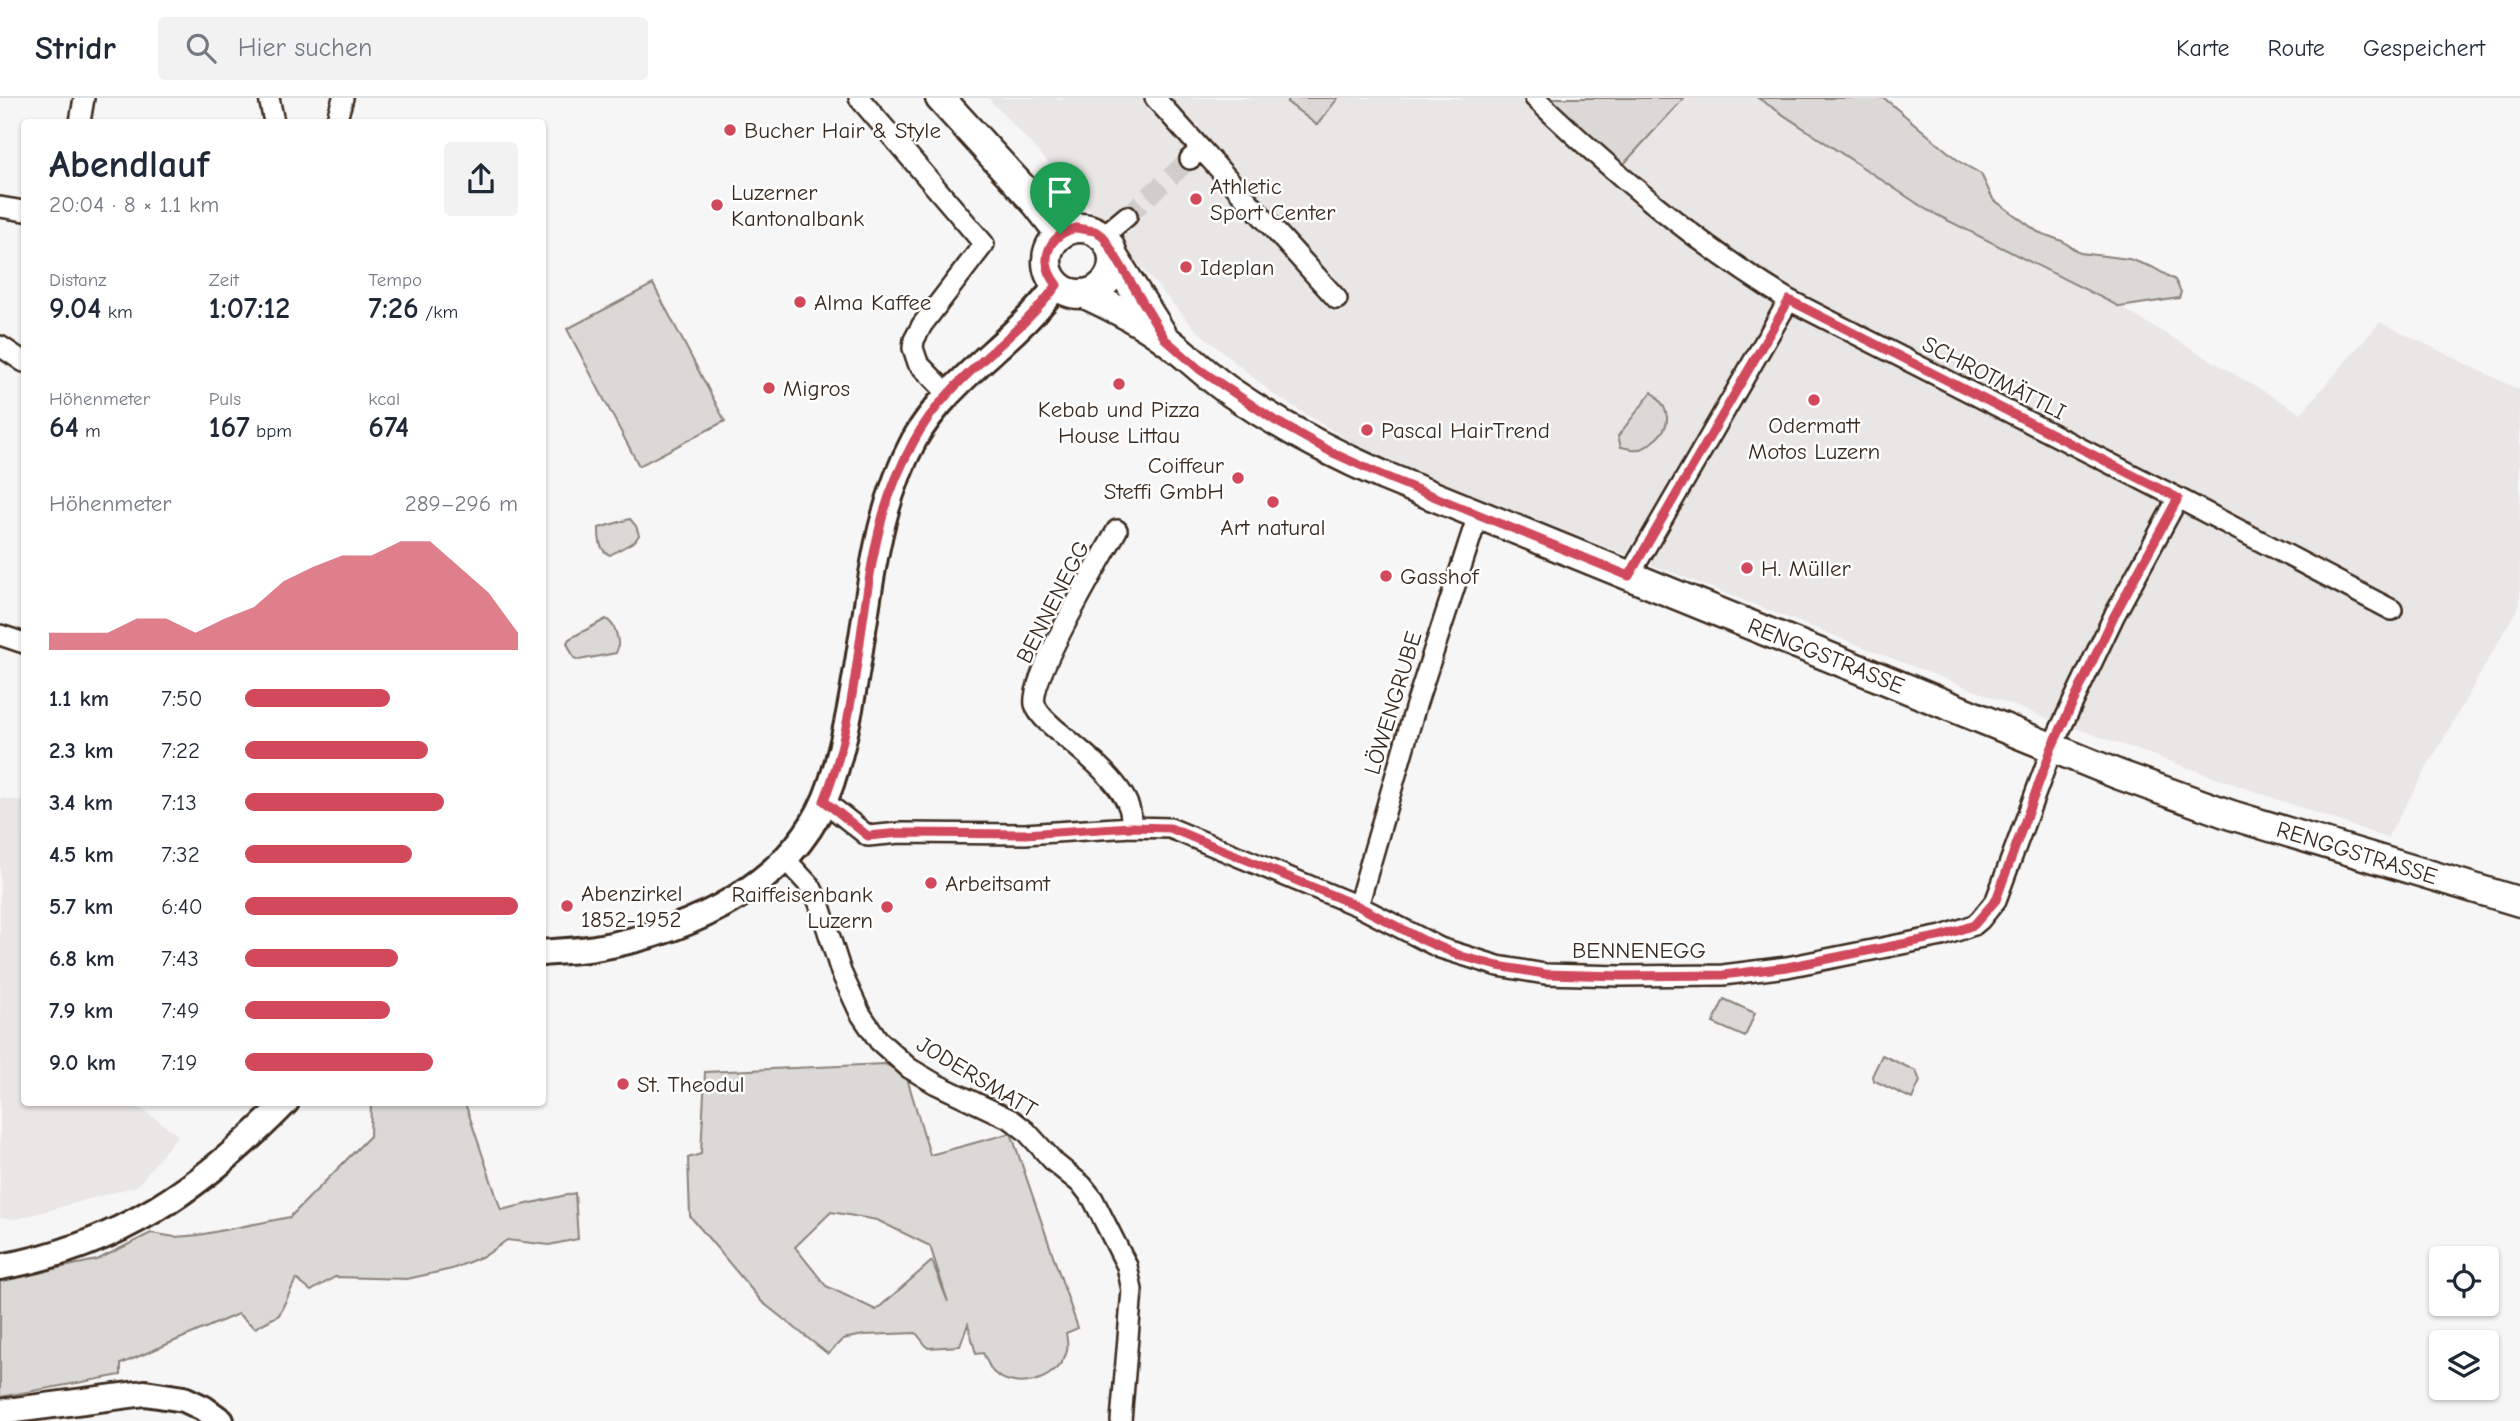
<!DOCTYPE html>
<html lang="de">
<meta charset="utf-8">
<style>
body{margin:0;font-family:"Comic Neue",sans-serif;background:#f2f2f3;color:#1f2937;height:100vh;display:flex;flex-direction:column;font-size:26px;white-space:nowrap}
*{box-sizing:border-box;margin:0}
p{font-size:23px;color:#747a83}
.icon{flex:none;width:38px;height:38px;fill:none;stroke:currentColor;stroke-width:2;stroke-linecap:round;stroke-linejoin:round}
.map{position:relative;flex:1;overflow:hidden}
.panel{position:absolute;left:21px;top:21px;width:525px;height:987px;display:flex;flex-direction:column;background:#fff;border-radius:7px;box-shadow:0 2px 5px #0004}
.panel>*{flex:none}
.controls{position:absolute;left:2429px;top:1148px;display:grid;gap:14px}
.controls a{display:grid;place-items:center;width:70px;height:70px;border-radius:7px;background:#fff;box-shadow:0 2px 5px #0004;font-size:35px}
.pin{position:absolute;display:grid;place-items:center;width:60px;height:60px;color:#fff;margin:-72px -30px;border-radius:50% 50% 50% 0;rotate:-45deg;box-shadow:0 0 7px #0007}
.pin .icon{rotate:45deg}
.round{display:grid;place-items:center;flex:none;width:74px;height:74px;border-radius:7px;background:#f2f2f3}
.overview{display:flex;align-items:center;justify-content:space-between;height:119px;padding:0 28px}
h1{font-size:38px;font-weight:800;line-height:52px}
.figures{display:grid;grid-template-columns:repeat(3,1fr);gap:10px;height:119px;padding:7px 28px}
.figures div{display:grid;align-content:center}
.figures b{font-size:30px;font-weight:800}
.figures small{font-size:19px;font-weight:400}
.figures p{font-size:19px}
.chart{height:196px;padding:14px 28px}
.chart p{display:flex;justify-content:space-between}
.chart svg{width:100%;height:126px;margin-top:7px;fill:#d1495b;opacity:.7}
ul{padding:0 28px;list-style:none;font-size:23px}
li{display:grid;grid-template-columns:112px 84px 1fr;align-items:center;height:52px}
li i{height:18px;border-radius:9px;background:#d1495b}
header{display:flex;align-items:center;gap:42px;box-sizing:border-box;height:98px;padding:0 35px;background:#fff;border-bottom:2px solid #e0e1e3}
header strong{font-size:33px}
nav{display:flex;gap:38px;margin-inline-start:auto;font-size:24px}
.search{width:490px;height:63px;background:#f2f2f3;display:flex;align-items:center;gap:18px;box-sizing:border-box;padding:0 24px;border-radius:7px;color:#747a83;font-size:26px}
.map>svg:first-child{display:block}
.built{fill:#e9e7e6}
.green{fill:#dbd9d6;stroke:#8b827a;stroke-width:2;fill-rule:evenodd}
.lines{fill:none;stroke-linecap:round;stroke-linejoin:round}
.minor-tunnel{stroke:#d1cdcb;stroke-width:19;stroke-dasharray:19 10;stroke-linecap:butt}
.minor-casing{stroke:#3b2a1e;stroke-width:24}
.tertiary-casing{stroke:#3b2a1e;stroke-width:30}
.secondary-casing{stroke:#3b2a1e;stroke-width:33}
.minor{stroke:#fff;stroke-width:19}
.tertiary{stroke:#fff;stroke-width:24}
.secondary{stroke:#fff;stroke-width:28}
.route-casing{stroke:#fff;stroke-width:14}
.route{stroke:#d1495b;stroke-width:9}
.poi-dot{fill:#d1495b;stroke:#fff;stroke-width:2.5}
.labels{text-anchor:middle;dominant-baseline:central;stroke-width:5;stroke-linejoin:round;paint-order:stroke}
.poi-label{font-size:23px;fill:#3b2a1e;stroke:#fff;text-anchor:start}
.street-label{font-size:23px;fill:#3b2a1e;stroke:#fff}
</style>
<header>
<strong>Stridr</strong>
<div class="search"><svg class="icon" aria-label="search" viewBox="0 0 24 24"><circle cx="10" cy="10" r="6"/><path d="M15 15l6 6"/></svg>Hier suchen</div>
<nav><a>Karte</a><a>Route</a><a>Gespeichert</a></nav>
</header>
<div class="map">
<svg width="2520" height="1323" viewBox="0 0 2520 1323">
<rect width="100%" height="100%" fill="#f7f6f6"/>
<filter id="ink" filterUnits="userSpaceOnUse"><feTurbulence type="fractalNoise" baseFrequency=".0143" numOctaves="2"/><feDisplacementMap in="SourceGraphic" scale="14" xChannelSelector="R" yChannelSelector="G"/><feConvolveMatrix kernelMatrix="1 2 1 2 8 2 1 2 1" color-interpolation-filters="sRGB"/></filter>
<g filter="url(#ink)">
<path class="built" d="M988,0H1544L1673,10L1684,0H1758L1927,112L2120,209L2301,315L2380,224L2520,292V506L2387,740L2035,616L1375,359L1273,296L1194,230L1061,78Z
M0,700L24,703V1004L134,1005L178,1037L137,1088L17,1121L0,1120Z"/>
<path class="green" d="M1290,0H1338L1317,27L1287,4Z
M1544,0H1684L1621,69Z
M1758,0H1884L1960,64L1981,76L1993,101L2038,134L2062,143L2080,155L2129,161L2152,169L2175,182L2181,194L2179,200L2120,209L1927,112Z
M653,186L725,323L639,368L567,231Z
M1652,294C1670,311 1674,328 1652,344C1649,346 1647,349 1643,350C1637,353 1628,350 1621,349L1618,338Z
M630,421L636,428L639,437L635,443L610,457C599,453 599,440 599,430Z
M606,521C616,526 621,546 616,555L579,562L574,560L567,545L569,541Z
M1724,901L1755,915L1745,939L1713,925Z
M1882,957L1916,973L1920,983L1912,1001L1873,982L1872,978Z
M885,966L906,977L930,1057L1011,1035L1078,1230L1066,1235C1067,1241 1069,1250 1066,1256C1055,1283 1016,1295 993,1274C989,1269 986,1260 983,1255L976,1256L968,1226L960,1248L928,1250L916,1235L864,1237L843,1241L828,1256L762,1204L690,1118L688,1060L701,1056L705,974ZM831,1114L877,1122L930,1148L948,1204L932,1163L876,1212L826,1188L795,1149Z
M371,1005H465L501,1112L575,1095L578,1141L549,1147L507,1142L486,1157L452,1171L407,1181L335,1179L311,1193L296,1181L279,1217L255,1230L238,1216L121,1266V1277L0,1299V1182L97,1162L151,1135L175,1139L199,1137L290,1119L370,1038Z"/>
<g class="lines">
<path class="minor-tunnel" d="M1127,118L1190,61"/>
<g class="minor-casing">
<path id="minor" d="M269,0L274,24
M859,0L984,146L922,227L914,242L913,250L918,265L948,296
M1155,0L1201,51L1190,61
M1535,0C1614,75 1696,146 1789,202L2178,400L2392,512
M80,24L84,0
M336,24L343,0
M1201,51L1337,201
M0,109L24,113
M1103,138L1127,118
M0,248L24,264
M1117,432C1102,460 1029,580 1035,606C1038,617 1051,627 1059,634C1081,653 1123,684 1130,713C1131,718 1131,724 1131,729
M1629,478L1789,202
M0,537L24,545
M824,703L868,738L900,735L1025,736L1131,729L1170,730L1358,808L1440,850L1498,868L1545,876L1621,878L1723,877L1787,869L1942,838L1974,827L1980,822L1996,802L2056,640L2114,518L2178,400
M784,760L811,789L819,805L841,874L860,915L879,943L909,970L936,986L1012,1022L1026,1033L1055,1065L1082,1087L1093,1101L1127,1168L1132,1192L1121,1323
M1358,808L1416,607L1478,417"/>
</g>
<g class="tertiary-casing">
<path id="tertiary" d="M542,855C560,853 578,853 595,850C691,834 798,785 831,686C849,632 856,575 865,520C874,458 884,398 914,342C949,280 1015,244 1057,187
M0,1169C120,1148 203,1089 286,1004
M0,1314L145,1295L184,1301L203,1310L221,1323"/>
</g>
<g class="secondary-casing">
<path id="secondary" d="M940,0L1036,105L1060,136
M1047 163a33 33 0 1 1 66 0a33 33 0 1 1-66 0Z
M1114,160L1162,236
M1085,196C1113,209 1141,223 1165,241C1188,258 1208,279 1232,295C1280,328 1331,355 1384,378L2117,676L2231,717L2520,804"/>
</g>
<use href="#minor" class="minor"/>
<use href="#tertiary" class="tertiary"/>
<use href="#secondary" class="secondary"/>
</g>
</g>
<g class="lines" filter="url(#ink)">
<g class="route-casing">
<path id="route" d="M1076,130L1095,133L1103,138L1165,241L1199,271L1274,322L1333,355L1384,378L1629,478L1789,202L2178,400L2114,518L2052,649L1996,802L1974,827L1942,838L1787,869L1723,877L1622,878L1545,876L1498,868L1461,858L1423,842L1358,808L1170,730L1131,729L1025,736L900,735L868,738L824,703C861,612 857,511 883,417C890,393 902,365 914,343C947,280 1015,244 1057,187C1038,163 1047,138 1076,130Z"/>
</g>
<use href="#route" class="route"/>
</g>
<g class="poi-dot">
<circle cx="730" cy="32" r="7"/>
<circle cx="1196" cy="101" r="7"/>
<circle cx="717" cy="107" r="7"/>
<circle cx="1186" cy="169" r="7"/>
<circle cx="800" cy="204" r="7"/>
<circle cx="1119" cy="286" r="7"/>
<circle cx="769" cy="290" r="7"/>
<circle cx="1814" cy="302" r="7"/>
<circle cx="1367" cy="332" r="7"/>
<circle cx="1238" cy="380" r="7"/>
<circle cx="1273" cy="404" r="7"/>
<circle cx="1747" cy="470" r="7"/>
<circle cx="1386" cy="478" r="7"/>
<circle cx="931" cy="785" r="7"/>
<circle cx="567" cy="808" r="7"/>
<circle cx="887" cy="809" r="7"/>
<circle cx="623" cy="986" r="7"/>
</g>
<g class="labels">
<g class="poi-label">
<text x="744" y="32">Bucher Hair &amp; Style</text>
<text x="1210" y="88">Athletic<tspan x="1210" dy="26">Sport Center</tspan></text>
<text x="731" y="94">Luzerner<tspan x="731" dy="26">Kantonalbank</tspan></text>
<text x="1200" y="169">Ideplan</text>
<text x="814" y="204">Alma Kaffee</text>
<text x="783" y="290">Migros</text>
<text x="1119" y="311" text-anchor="middle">Kebab und Pizza<tspan x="1119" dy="26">House Littau</tspan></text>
<text x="1814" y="327" text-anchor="middle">Odermatt<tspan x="1814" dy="26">Motos Luzern</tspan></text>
<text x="1381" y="332">Pascal HairTrend</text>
<text x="1224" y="367" text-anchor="end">Coiffeur<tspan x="1224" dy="26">Steffi GmbH</tspan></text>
<text x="1273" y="429" text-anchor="middle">Art natural</text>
<text x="1761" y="470">H. Müller</text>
<text x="1400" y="478">Gasshof</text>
<text x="945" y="785">Arbeitsamt</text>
<text x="581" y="795">Abenzirkel<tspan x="581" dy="26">1852-1952</tspan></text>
<text x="873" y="796" text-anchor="end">Raiffeisenbank<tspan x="873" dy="26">Luzern</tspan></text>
<text x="637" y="986">St. Theodul</text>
</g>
<g class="street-label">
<text transform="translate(1994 280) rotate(27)">SCHROTMÄTTLI</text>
<text transform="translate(1053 504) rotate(-63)">BENNENEGG</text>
<text transform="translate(1826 558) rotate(22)">RENGGSTRASSE</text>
<text transform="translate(1393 605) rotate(-73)">LÖWENGRUBE</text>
<text transform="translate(2357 755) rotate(17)">RENGGSTRASSE</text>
<text x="1639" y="852">BENNENEGG</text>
<text transform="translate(977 979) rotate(31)">JODERSMATT</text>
</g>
</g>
</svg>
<div class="controls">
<a><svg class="icon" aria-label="locate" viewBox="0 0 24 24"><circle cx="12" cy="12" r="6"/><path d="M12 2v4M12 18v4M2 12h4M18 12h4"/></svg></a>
<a><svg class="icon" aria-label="layers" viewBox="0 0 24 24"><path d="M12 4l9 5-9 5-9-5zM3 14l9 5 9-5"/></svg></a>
</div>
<div class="pin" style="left:1060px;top:136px;background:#1e9e55"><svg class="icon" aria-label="arrive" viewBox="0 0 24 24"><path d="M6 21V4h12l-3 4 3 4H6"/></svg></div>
<section class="panel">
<div class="overview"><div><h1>Abendlauf</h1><p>20:04 · 8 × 1.1 km</p></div><a class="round"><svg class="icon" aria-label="share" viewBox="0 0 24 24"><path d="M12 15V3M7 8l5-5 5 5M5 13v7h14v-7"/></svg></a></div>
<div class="figures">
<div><p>Distanz</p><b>9.04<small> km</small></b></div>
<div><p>Zeit</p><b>1:07:12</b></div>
<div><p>Tempo</p><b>7:26<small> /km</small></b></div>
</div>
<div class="figures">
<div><p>Höhenmeter</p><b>64<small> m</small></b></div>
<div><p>Puls</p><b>167<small> bpm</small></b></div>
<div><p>kcal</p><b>674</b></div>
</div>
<div class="chart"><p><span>Höhenmeter</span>289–296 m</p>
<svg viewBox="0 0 160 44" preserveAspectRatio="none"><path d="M0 44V38L10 38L20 38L30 33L40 33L50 38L60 33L70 29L80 20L90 15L100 11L110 11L120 6L130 6L140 15L150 24L160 38V44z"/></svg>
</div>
<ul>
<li><b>1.1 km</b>7:50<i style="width:53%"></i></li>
<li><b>2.3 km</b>7:22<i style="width:67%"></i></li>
<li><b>3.4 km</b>7:13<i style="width:73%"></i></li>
<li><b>4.5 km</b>7:32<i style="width:61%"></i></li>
<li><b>5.7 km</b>6:40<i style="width:100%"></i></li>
<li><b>6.8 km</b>7:43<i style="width:56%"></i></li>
<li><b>7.9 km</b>7:49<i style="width:53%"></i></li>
<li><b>9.0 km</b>7:19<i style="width:69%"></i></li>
</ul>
</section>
</div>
